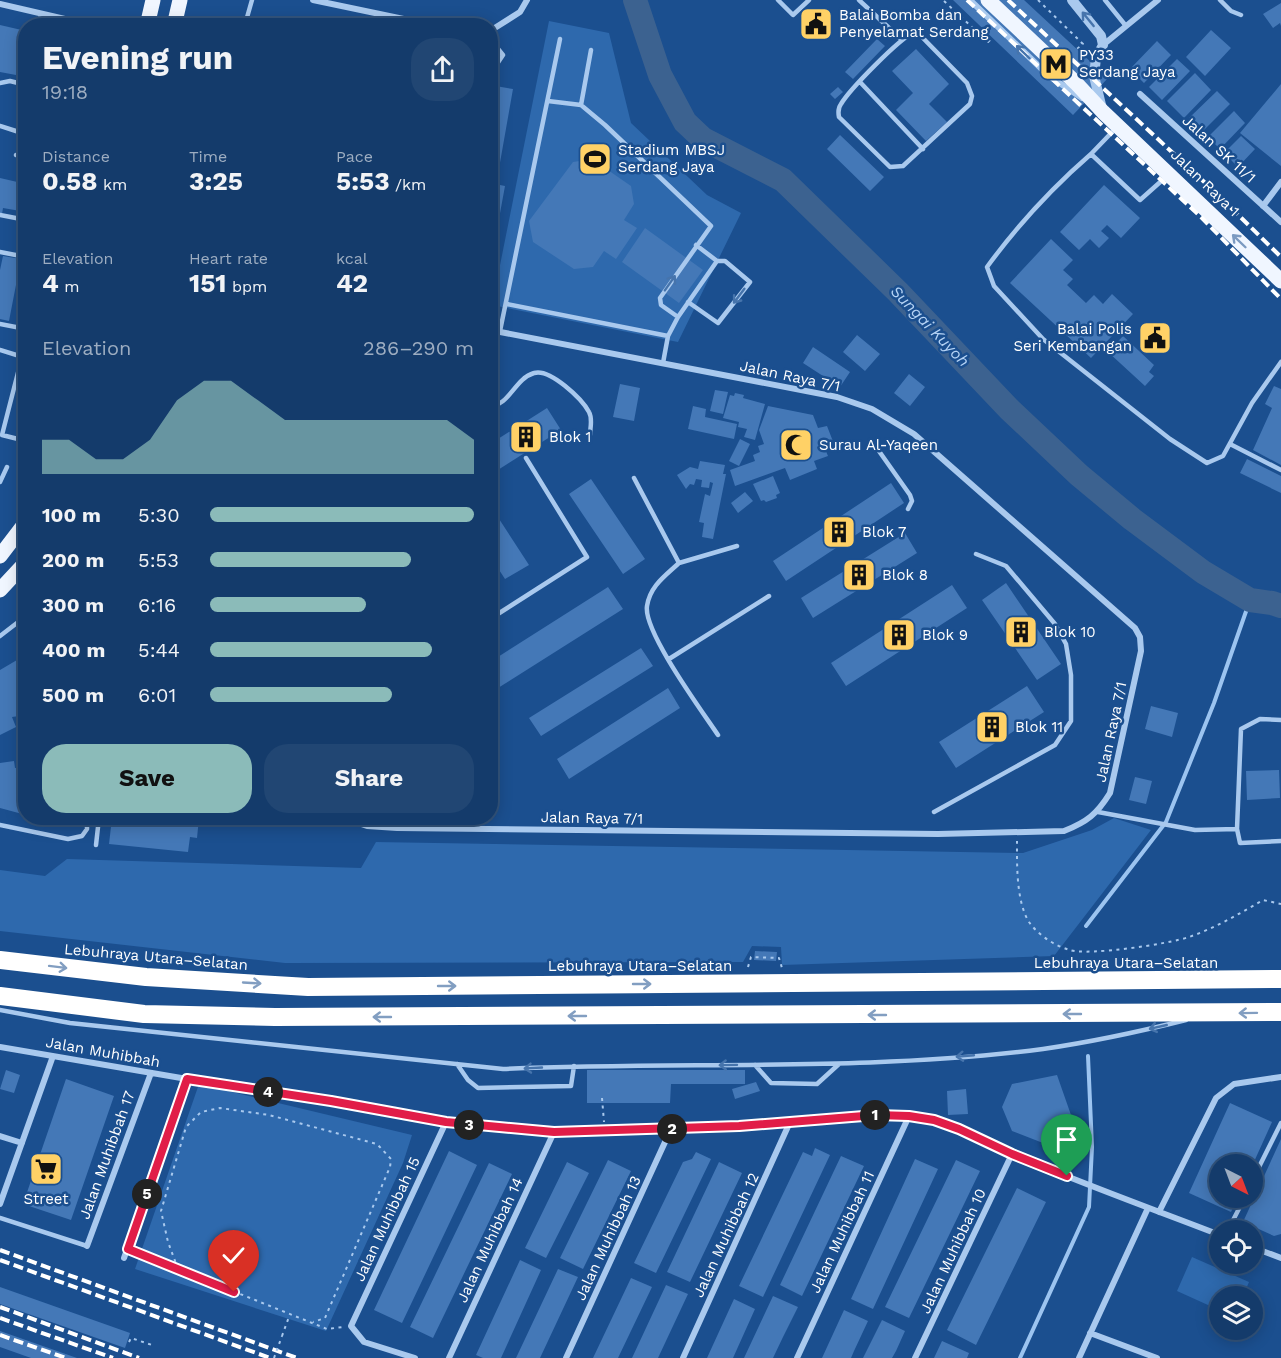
<!DOCTYPE html>
<meta charset="utf-8">
<style>
body{margin:0;font-family:"Work Sans",sans-serif;background:#214673;color:#f1f3f6;height:100vh;display:flex;flex-direction:column;font-size:22px;white-space:nowrap}
*{box-sizing:border-box;margin:0}
p{font-size:20px;color:#9dadc1}
.icon{flex:none;width:33px;height:33px;fill:none;stroke:currentColor;stroke-width:2;stroke-linecap:round;stroke-linejoin:round}
.map{position:relative;flex:1;overflow:hidden}
.drawer{position:absolute;left:18px;top:18px;width:480px;height:807px;display:flex;flex-direction:column;background:#143b6b;border-radius:24px;box-shadow:0 3px 15px #0003,0 0 0 2px #33557e}
.drawer>*{flex:none}
.needle{width:39px;rotate:138deg}
.buttons{position:absolute;left:1209px;top:1154px;display:grid;gap:12px}
.buttons a{display:grid;place-items:center;width:54px;height:54px;border-radius:50%;background:#143b6b;box-shadow:0 3px 15px #0003,0 0 0 2px #33557e;font-size:30px}
.pin{position:absolute;display:grid;place-items:center;width:51px;height:51px;color:#fff;margin:-62px -26px;border-radius:50% 50% 50% 0;rotate:-45deg;box-shadow:0 0 6px #0007}
.pin .icon{rotate:45deg}
.km{position:absolute;width:30px;height:30px;margin:-15px;border-radius:50%;background:#222;color:#fff;font-size:16px;line-height:30px;text-align:center}
.round{display:grid;place-items:center;flex:none;width:63px;height:63px;border-radius:24px;background:#214673}
.summary{display:flex;align-items:center;justify-content:space-between;height:102px;padding:0 24px}
h1{font-size:33px;font-weight:700;line-height:45px}
.figures{display:grid;grid-template-columns:repeat(3,1fr);gap:9px;height:102px;padding:6px 24px}
.figures div{display:grid;align-content:center}
.figures b{font-size:26px;font-weight:700}
.figures small{font-size:16px;font-weight:400}
.figures p{font-size:16px}
.chart{height:168px;padding:12px 24px}
.chart p{display:flex;justify-content:space-between}
.chart svg{width:100%;height:108px;margin-top:6px;fill:#8bbbb9;opacity:.7}
.primary-button{display:flex;gap:12px;margin-top:auto;padding:12px 24px}
.primary-button a{flex:1;height:69px;border-radius:24px;background:#8bbbb9;color:#111;font-size:24px;font-weight:700;line-height:69px;text-align:center}
.primary-button a+a{background:#214673;color:#f1f3f6}
ul{padding:0 24px;list-style:none;font-size:20px}
li{display:grid;grid-template-columns:96px 72px 1fr;align-items:center;height:45px}
li i{height:15px;border-radius:8px;background:#8bbbb9}
.map>svg:first-child{display:block}
.green{fill:#2e69ad}
.lines{fill:none;stroke-linecap:round;stroke-linejoin:round}
.stream{stroke:#9cc4f0;stroke-width:4}
.river{stroke:#3c6290;stroke-width:24}
.building{fill:#4478b7}
.path{stroke:#a9c9ee;stroke-width:2;stroke-dasharray:3 4.5;stroke-linecap:butt}
.service{stroke:#a9c9ee;stroke-width:4.5}
.minor{stroke:#a9c9ee;stroke-width:6}
.tertiary{stroke:#a9c9ee;stroke-width:10}
.primary{stroke:#f0f6ff;stroke-width:15}
.motorway{stroke:#fff;stroke-width:18}
.rail{stroke:#fff;stroke-width:4;stroke-dasharray:10 4.5;stroke-linecap:butt}
.path-bridge{stroke:#a9c9ee;stroke-width:2;stroke-dasharray:3 4.5;stroke-linecap:butt}
.oneway{stroke:#4674ac}
.oneway2{stroke:#7b9ac1}
.oneway3{stroke:#829ec1}
.route-casing{stroke:#fff;stroke-width:12}
.route{stroke:#e11d48;stroke-width:8}
.labels{text-anchor:middle;dominant-baseline:central;stroke-width:5;stroke-linejoin:round;paint-order:stroke}
.poi-label{font-size:15px;fill:#fff;stroke:#1b4f8f;text-anchor:start}
.street-label{font-size:15px;fill:#fff;stroke:#1b4f8f}
.water-label{font-size:16px;font-style:italic;fill:#b5d3f5;stroke:#1b4f8f}
</style>
<div class="map">
<svg width="1281" height="1358" viewBox="0 0 1281 1358">
<rect width="100%" height="100%" fill="#1b4f8f"/>
<path class="green" d="M549,21L609,33L631,123L707,195L741,213L678,342L492,305Z
M1114,818L1151,830L1054,956L782,965L781,947L752,946L743,962L285,963L0,931V870L45,876L67,859L361,868L376,842L1023,853L1092,830Z
M199,1084L412,1135L403,1163L326,1331L135,1269Z
M1192,1257L1249,1282L1243,1296H1220L1219,1310L1177,1291Z"/>
<g class="lines">
<path class="stream" d="M1086,926L1166,822L1214,703L1250,600
M1020,1358L1089,1207L1092,1147L1088,1056"/>
<path class="river" d="M635,0L660,75L685,122L703,139L783,180L898,292L1009,409L1079,475L1132,519L1203,572L1250,600L1272,603L1281,606"/>
</g>
<path class="building" d="M953,0H1024L1108,78L1073,115Z
M1281,3V26L1280,23L1273,28L1263,14Z
M0,25L26,31L16,75L0,72Z
M1211,30L1231,48L1205,76L1186,57Z
M877,39L885,46L853,79L845,72Z
M1157,41L1171,55L1144,83L1130,69Z
M916,49L949,84L929,104L947,122L926,141L896,110L913,93L892,71Z
M1177,59L1190,71L1162,100L1149,87Z
M1195,73L1211,90L1184,118L1167,101Z
M1281,84V166L1240,133Z
M490,85L513,89L498,174L490,173Z
M838,87L843,92L835,99L830,94Z
M1217,91L1230,104L1202,132L1189,118Z
M1234,111L1245,123L1220,149L1208,137Z
M840,135L884,177L870,191L827,149Z
M1241,136L1255,149L1238,167L1224,153Z
M592,159L631,186L634,204L624,220L637,228L616,259L604,251L593,267L574,269L533,242L529,221L573,162Z
M0,178L26,184V212L3,208L2,214H0Z
M490,183L505,186L492,257L490,256Z
M1104,185L1140,218L1121,238L1107,225L1101,231L1109,238L1099,248L1090,239L1079,250L1060,232Z
M645,228L703,270L679,303L622,262Z
M1051,239L1073,260L1063,270L1073,279L1067,285L1086,303L1094,295L1103,304L1112,294L1133,314L1091,358L1010,283Z
M3,256L21,259L9,321L0,319V270Z
M857,335L880,354L865,371L843,352Z
M1123,336L1154,365L1149,372L1154,376L1145,386L1108,352Z
M813,347L850,372L840,387L803,363Z
M909,374L925,387L910,406L894,393Z
M620,384L640,388L634,421L613,417Z
M1274,386L1281,389V465L1253,450L1272,408L1265,404Z
M715,390L728,392L723,414L710,411Z
M735,393L744,395L743,398L765,404L755,440L744,437L747,429L738,427L739,422L723,418L730,395L734,396Z
M693,406L706,409L705,417L737,424L734,439L688,429Z
M768,406L813,415L818,428L827,426L834,444L825,449L828,456L814,461L817,469L790,480L785,468L735,486L730,470L755,461L753,455L760,452L758,446L764,444L759,430Z
M547,408L561,430L490,475V444Z
M740,439L750,444L739,466L729,461Z
M1247,459L1281,476V493L1240,473Z
M700,461L725,465L723,474H726L713,539L702,537L704,523L699,522L705,494L710,496L713,483L710,482L709,488L701,487L702,480L696,479L694,485L690,484L686,489L677,475L690,467L698,469Z
M773,476L780,493L776,495L777,498L766,502L764,500L761,501L753,484Z
M591,479L645,559L623,574L569,494Z
M891,483L904,503L786,581L773,561Z
M745,492L753,501L738,513L731,503Z
M490,505L529,565L505,579L490,556Z
M905,533L917,553L813,618L801,598Z
M1006,583L1061,664L1037,680L982,600Z
M952,585L967,608L846,686L831,663Z
M608,587L623,609L498,688L490,676V662Z
M641,648L653,666L541,736L529,718Z
M17,660L24,671H26V715L12,717L16,727L0,735V670Z
M1027,686L1044,712L956,768L939,742Z
M668,688L680,708L569,779L557,759Z
M1151,706L1178,713L1172,737L1145,729Z
M14,761L15,768L26,766V815L0,808V763Z
M1279,770L1280,798L1247,800L1246,771Z
M1135,777L1152,781L1146,804L1129,800Z
M36,818H69V821L49,822Z
M112,818H199L197,838L190,837L188,852L109,844Z
M755,951L777,952L776,961L754,960Z
M6,1070L20,1075L14,1093L0,1089Z
M587,1070H745V1084H671L670,1103H587Z
M1057,1075L1071,1115L1063,1117L1070,1147L1061,1150L1012,1131L1002,1107L1012,1084Z
M66,1079L114,1096L71,1220L23,1204Z
M756,1082L760,1091L735,1099L732,1089Z
M966,1089L968,1114L948,1115L947,1091Z
M1230,1103L1272,1122L1253,1164H1220V1197H1238L1231,1212L1189,1193Z
M1281,1139V1234L1274,1236L1243,1222Z
M815,1148L830,1155L763,1297L739,1286L803,1152L812,1156Z
M449,1151L477,1165L402,1323L374,1310Z
M696,1152L711,1159L656,1273L634,1263L683,1162L692,1159Z
M841,1156L864,1166L802,1296L780,1285Z
M915,1159L938,1169L873,1309L851,1299Z
M608,1160L631,1171L583,1269L560,1258Z
M956,1160L980,1171L909,1318L885,1307Z
M567,1162L589,1173L546,1258L525,1248Z
M719,1162L742,1173L690,1282L667,1272Z
M489,1163L512,1174L433,1338L410,1327Z
M1017,1188L1046,1202L976,1345L947,1330Z
M520,1260L541,1270L501,1358H483L476,1355Z
M558,1269L578,1277L540,1358H516Z
M631,1278L652,1287L618,1358H593Z
M666,1285L688,1294L658,1358H632Z
M0,1287L130,1333L125,1348L0,1304Z
M773,1296L798,1307L783,1337L773,1358H744Z
M734,1299L755,1309L733,1358H707Z
M844,1310L868,1321L854,1351L851,1358H822Z
M882,1320L905,1331L896,1351L892,1358H863Z
M0,1331L77,1358H31L0,1347Z
M942,1341L969,1353L967,1358H934Z"/>
<g class="lines">
<path class="path" d="M1038,0L1083,44L1077,49
M944,1L988,42L992,38
M1017,841C1017,864 1016,901 1029,922C1038,935 1055,946 1070,950C1089,956 1168,944 1189,937C1215,928 1239,914 1263,900L1281,904
M748,967L751,957L779,958L782,968
M602,1098L604,1122
M136,1252L327,1329L343,1327
M178,1269L168,1242L161,1211L186,1127L201,1112L220,1108L269,1115L377,1144L391,1159L390,1167L325,1318L313,1322
M282,1336L290,1314
M129,1342L131,1338L155,1346"/>
<path class="service" d="M778,0L793,15L809,0
M859,0L902,40
M1105,0L1126,26
M1220,0L1231,11L1241,15
M39,26L41,14
M203,26L212,19L246,21L252,0
M914,32L919,34L967,83L972,96L970,104L903,166L890,167L839,117C838,112 838,108 841,104C850,89 898,40 914,32Z
M490,39L503,55L497,64L490,66
M860,82L923,149
M0,83L10,81L26,85
M548,101L581,105L605,125L711,226L660,298L661,305L678,317
M581,105L591,50
M0,126L19,132L26,98
M1091,154L1116,128
M16,155L26,157
M1167,176L1140,200L1091,154C1053,187 1017,226 987,267L994,286L1043,339L1170,439L1207,463L1223,456L1252,403L1281,362
M0,215L26,220
M0,252L26,257
M688,302L718,323L750,282L725,261H717
M507,304L668,336
M0,324L26,329
M500,331L560,39
M0,350L26,358
M663,363L668,336L678,317L717,261L696,245
M490,408C494,406 499,404 503,401C513,393 520,377 534,373C550,368 582,399 589,412C593,419 590,428 590,435
M2,435L22,357
M2,435L26,441
M874,444L910,495L912,501L908,509
M1230,444L1281,470
M634,478L679,563L737,546
M0,482L7,467
M679,563C665,576 650,586 647,606C643,631 702,711 718,735
M490,619L587,557L526,458
M0,636L26,616
M669,659L769,596
M1281,720L1260,719L1241,729L1237,829L1240,843L1281,841
M934,812L1055,745L1071,721V675L1066,644L1055,624L1006,566L976,554
M1098,812L1195,830L1237,829
M0,825L68,839L82,836L87,829V818
M96,845L99,818
M0,1010L70,1023L503,1069C683,1061 864,1072 1043,1049C1091,1042 1138,1032 1186,1020
M457,1064L468,1080L478,1088L571,1086L574,1066
M755,1065L771,1083L817,1084L839,1064
M1252,1181L1281,1123
M0,1218L87,1246
M1228,1230L1245,1197"/>
<path class="minor" d="M313,0L437,26
M970,0L1049,76L1082,98
M0,4L95,26
M490,31L520,12L527,0
M1103,45L1158,0
M1140,94L1281,222
M1263,206L1281,182
M344,818L367,826L397,828L938,834L1064,831C1087,822 1097,814 1110,793L1141,651L1140,637L1135,628L914,434L872,409L837,397L490,330
M0,1047L187,1079L331,1101L446,1122L497,1128L554,1132L671,1129L876,1115C896,1116 916,1115 935,1121C974,1132 1011,1154 1049,1169C1105,1192 1163,1213 1220,1235
M0,1136L22,1143
M0,1204L53,1056
M1159,1212L1216,1098L1234,1084L1281,1077
M87,1246L151,1073
M1252,1247L1281,1258
M124,1258L187,1079
M1090,1333L1157,1358
M415,1358L364,1342L351,1326L446,1122
M449,1358L554,1132
M566,1358L671,1129
M683,1358L790,1122
M797,1358L909,1116
M915,1358L1012,1154
M1079,1358L1148,1208"/>
<path class="tertiary" d="M1072,0L1101,36L1103,45L1096,58L1094,76L1102,109"/>
<path class="primary" d="M988,0L1076,83L1103,112L1281,281
M147,26L153,0
M174,26L180,0
M0,556L26,522
M0,590L26,562"/>
<path class="motorway" d="M0,960L146,977L308,987L1281,979
M0,996L144,1014L275,1017L1281,1012"/>
<path class="rail" d="M967,0L1202,218L1281,299
M1008,0L1215,192L1281,257
M0,1250L297,1358
M0,1260L270,1358
M0,1307L139,1358
M0,1318L113,1358
M0,1335L66,1358"/>
<path class="path-bridge" d="M274,1358L282,1336"/>
</g>
<defs><path id="oneway-shaft" d="M-6 0H5M1.5-3L5.5 0L1.5 3" fill="none" stroke-width="1.6" stroke-linecap="round" stroke-linejoin="round" transform="scale(1.5)"/></defs>
<g class="oneway">
<use href="#oneway-shaft" transform="translate(1088 19) rotate(-129)"/>
<use href="#oneway-shaft" transform="translate(1023 52) rotate(-136)"/>
<use href="#oneway-shaft" transform="translate(670 283) rotate(-55)"/>
<use href="#oneway-shaft" transform="translate(739 296) rotate(127)"/>
<use href="#oneway-shaft" transform="translate(1158 1027) rotate(167)"/>
<use href="#oneway-shaft" transform="translate(965 1056) rotate(175)"/>
<use href="#oneway-shaft" transform="translate(728 1065) rotate(179)"/>
<use href="#oneway-shaft" transform="translate(533 1068) rotate(177)"/>
</g>
<use class="oneway2" href="#oneway-shaft" transform="translate(1239 241) rotate(-136)"/>
<g class="oneway3">
<use href="#oneway-shaft" transform="translate(58 967) rotate(7)"/>
<use href="#oneway-shaft" transform="translate(252 983) rotate(3)"/>
<use href="#oneway-shaft" transform="translate(642 984)"/>
<use href="#oneway-shaft" transform="translate(447 986)"/>
<use href="#oneway-shaft" transform="translate(1248 1013) rotate(179)"/>
<use href="#oneway-shaft" transform="translate(1072 1014) rotate(180)"/>
<use href="#oneway-shaft" transform="translate(877 1015) rotate(180)"/>
<use href="#oneway-shaft" transform="translate(577 1016) rotate(180)"/>
<use href="#oneway-shaft" transform="translate(382 1017) rotate(180)"/>
</g>
<g class="lines">
<g class="route-casing">
<path id="route" d="M234,1292L128,1249L187,1079L331,1101L446,1122L554,1132L739,1126L876,1115L909,1116L934,1120L959,1129L1012,1154L1067,1176"/>
</g>
<use href="#route" class="route"/>
</g>
<defs>
<g id="civic-square" transform="scale(1.725)"><rect x="-9" y="-9" width="18" height="18" rx="4" fill="#ffd166" stroke="#1b4f8f"/><path d="M-.6-6.5H3V-4.5H.6V-3L4-1V1h2V6H-6V1h2V-1L-.6-3ZM-1.2 2.5V6h2.4V2.5Z" fill="#111"/></g>
<g id="metro-square" transform="scale(1.725)"><rect x="-9" y="-9" width="18" height="18" rx="4" fill="#ffd166" stroke="#1b4f8f"/><path d="M-5.5 5V-5H-3L0 0L3-5H5.5V5H3V-.5L0 4L-3-.5V5Z" fill="#111"/></g>
<g id="stadium-square" transform="scale(1.725)"><rect x="-9" y="-9" width="18" height="18" rx="4" fill="#ffd166" stroke="#1b4f8f"/><path d="M0-5a6.5 5 0 1 0 0 10a6.5 5 0 1 0 0-10ZM-3.5-1.8h7v3.6h-7Z" fill="#111"/></g>
<g id="building-square" transform="scale(1.725)"><rect x="-9" y="-9" width="18" height="18" rx="4" fill="#ffd166" stroke="#1b4f8f"/><path d="M-4-6H4V6H1V3H-1V6H-4ZM-2.5-4.3h1.7v1.8h-1.7ZM.8-4.3h1.7v1.8H.8ZM-2.5-1h1.7V.8h-1.7ZM.8-1h1.7V.8H.8Z" fill="#111"/></g>
<g id="mosque-square" transform="scale(1.725)"><rect x="-9" y="-9" width="18" height="18" rx="4" fill="#ffd166" stroke="#1b4f8f"/><path d="M3.5-4.9A6 6 0 1 0 3.5 4.9A5 5 0 1 1 3.5-4.9Z" fill="#111"/></g>
<g id="supermarket-square" transform="scale(1.725)"><rect x="-9" y="-9" width="18" height="18" rx="4" fill="#ffd166" stroke="#1b4f8f"/><path d="M-6-5.5h2.5l.6 2H6L4.5 2H-2.5L-4.4-4H-6ZM-1.5 3.2a1.3 1.3 0 1 0 .1 0ZM3 3.2a1.3 1.3 0 1 0 .1 0Z" fill="#111"/></g>
</defs>
<g fill-rule="evenodd">
<use href="#civic-square" x="816" y="24"/>
<use href="#metro-square" x="1056" y="64"/>
<use href="#stadium-square" x="595" y="159"/>
<use href="#civic-square" x="1155" y="338"/>
<use href="#building-square" x="526" y="437"/>
<use href="#mosque-square" x="796" y="445"/>
<use href="#building-square" x="839" y="532"/>
<use href="#building-square" x="859" y="575"/>
<use href="#building-square" x="1021" y="632"/>
<use href="#building-square" x="899" y="635"/>
<use href="#building-square" x="992" y="727"/>
<use href="#supermarket-square" x="46" y="1169"/>
</g>
<g class="labels">
<g class="poi-label">
<text x="839" y="15">Balai Bomba dan<tspan x="839" dy="17">Penyelamat Serdang</tspan></text>
<text x="1079" y="55">PY33<tspan x="1079" dy="17">Serdang Jaya</tspan></text>
<text x="618" y="150">Stadium MBSJ<tspan x="618" dy="17">Serdang Jaya</tspan></text>
<text x="1132" y="329" text-anchor="end">Balai Polis<tspan x="1132" dy="17">Seri Kembangan</tspan></text>
<text x="549" y="437">Blok 1</text>
<text x="819" y="445">Surau Al-Yaqeen</text>
<text x="862" y="532">Blok 7</text>
<text x="882" y="575">Blok 8</text>
<text x="1044" y="632">Blok 10</text>
<text x="922" y="635">Blok 9</text>
<text x="1015" y="727">Blok 11</text>
<text x="46" y="1199" text-anchor="middle">Street</text>
</g>
<g class="street-label">
<text transform="translate(1219 149) rotate(42)">Jalan SK 11/1</text>
<text transform="translate(1205 183) rotate(44)">Jalan Raya 1</text>
<text transform="translate(790 376) rotate(12)">Jalan Raya 7/1</text>
<text transform="translate(1111 732) rotate(-78)">Jalan Raya 7/1</text>
<text transform="translate(592 818) rotate(1)">Jalan Raya 7/1</text>
<text transform="translate(156 957) rotate(5)">Lebuhraya Utara–Selatan</text>
<text x="1126" y="963">Lebuhraya Utara–Selatan</text>
<text x="640" y="966">Lebuhraya Utara–Selatan</text>
<text transform="translate(103 1052) rotate(10)">Jalan Muhibbah</text>
<text transform="translate(107 1155) rotate(-70)">Jalan Muhibbah 17</text>
<text transform="translate(387 1219) rotate(-65)">Jalan Muhibbah 15</text>
<text transform="translate(842 1232) rotate(-65)">Jalan Muhibbah 11</text>
<text transform="translate(726 1235) rotate(-65)">Jalan Muhibbah 12</text>
<text transform="translate(608 1238) rotate(-65)">Jalan Muhibbah 13</text>
<text transform="translate(490 1240) rotate(-65)">Jalan Muhibbah 14</text>
<text transform="translate(953 1251) rotate(-65)">Jalan Muhibbah 10</text>
</g>
<g class="water-label">
<text transform="translate(930 326) rotate(46)">Sungai Kuyoh</text>
</g>
</g>
</svg>
<div class="buttons">
<a><svg class="needle" viewBox="-14 -14 28 28"><path d="M0-13l5 13h-10z" fill="#e53935"/><path d="M0 13l5-13h-10z" fill="#9dadc1"/></svg></a>
<a><svg class="icon" aria-label="locate" viewBox="0 0 24 24"><circle cx="12" cy="12" r="6"/><path d="M12 2v4M12 18v4M2 12h4M18 12h4"/></svg></a>
<a><svg class="icon" aria-label="layers" viewBox="0 0 24 24"><path d="M12 4l9 5-9 5-9-5zM3 14l9 5 9-5"/></svg></a>
</div>
<div class="pin" style="left:1067px;top:1176px;background:#1e9e55"><svg class="icon" aria-label="arrive" viewBox="0 0 24 24"><path d="M6 21V4h12l-3 4 3 4H6"/></svg></div>
<div class="pin" style="left:234px;top:1292px;background:#d93025"><svg class="icon" aria-label="check" viewBox="0 0 24 24"><path d="M5 12l5 5 9-10"/></svg></div>
<b class="km" style="left:875px;top:1115px">1</b>
<b class="km" style="left:672px;top:1129px">2</b>
<b class="km" style="left:469px;top:1125px">3</b>
<b class="km" style="left:268px;top:1092px">4</b>
<b class="km" style="left:147px;top:1194px">5</b>
<section class="drawer">
<div class="summary"><div><h1>Evening run</h1><p>19:18</p></div><a class="round"><svg class="icon" aria-label="share" viewBox="0 0 24 24"><path d="M12 15V3M7 8l5-5 5 5M5 13v7h14v-7"/></svg></a></div>
<div class="figures">
<div><p>Distance</p><b>0.58<small> km</small></b></div>
<div><p>Time</p><b>3:25</b></div>
<div><p>Pace</p><b>5:53<small> /km</small></b></div>
</div>
<div class="figures">
<div><p>Elevation</p><b>4<small> m</small></b></div>
<div><p>Heart rate</p><b>151<small> bpm</small></b></div>
<div><p>kcal</p><b>42</b></div>
</div>
<div class="chart"><p><span>Elevation</span>286–290 m</p>
<svg viewBox="0 0 160 44" preserveAspectRatio="none"><path d="M0 44V30L10 30L20 38L30 38L40 30L50 14L60 6L70 6L80 14L90 22L100 22L110 22L120 22L130 22L140 22L150 22L160 30V44z"/></svg>
</div>
<ul>
<li><b>100 m</b>5:30<i style="width:100%"></i></li>
<li><b>200 m</b>5:53<i style="width:76%"></i></li>
<li><b>300 m</b>6:16<i style="width:59%"></i></li>
<li><b>400 m</b>5:44<i style="width:84%"></i></li>
<li><b>500 m</b>6:01<i style="width:69%"></i></li>
</ul>
<div class="primary-button"><a>Save</a><a>Share</a></div>
</section>
</div>
